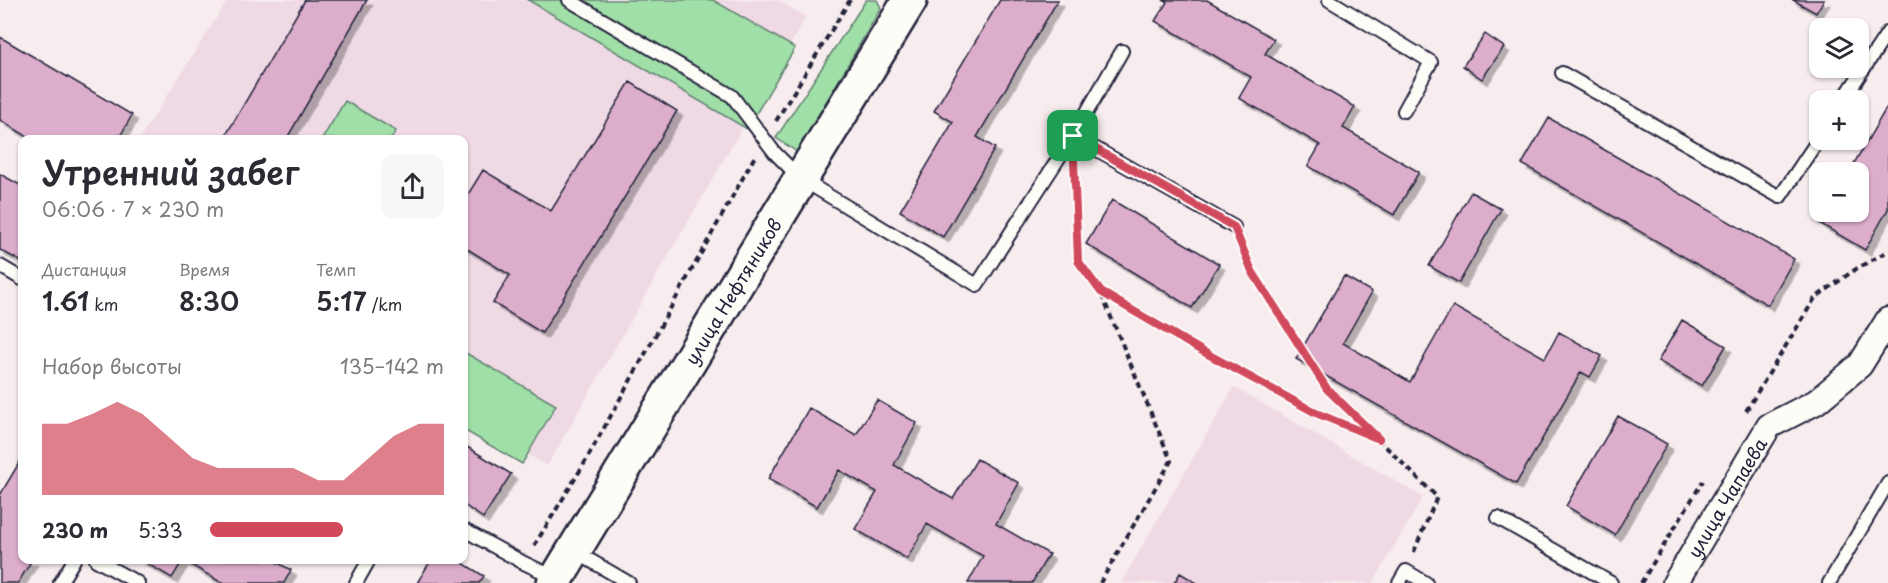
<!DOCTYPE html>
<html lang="ru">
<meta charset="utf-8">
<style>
body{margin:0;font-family:"Playpen Sans",sans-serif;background:#f7f7f7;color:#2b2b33;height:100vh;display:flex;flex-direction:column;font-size:22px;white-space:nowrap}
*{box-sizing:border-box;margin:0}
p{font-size:20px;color:#7c7c81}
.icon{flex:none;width:33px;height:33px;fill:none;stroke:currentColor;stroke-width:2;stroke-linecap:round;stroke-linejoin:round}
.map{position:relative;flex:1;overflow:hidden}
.sheet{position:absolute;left:18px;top:135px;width:450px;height:429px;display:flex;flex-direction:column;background:#fff;border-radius:12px;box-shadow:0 2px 4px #0004}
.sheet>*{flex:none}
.buttons{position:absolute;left:1809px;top:18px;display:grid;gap:12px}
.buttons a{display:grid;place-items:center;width:60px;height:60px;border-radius:12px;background:#fff;box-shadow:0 2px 4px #0004;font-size:30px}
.pin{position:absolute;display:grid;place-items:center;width:51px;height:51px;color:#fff;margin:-26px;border-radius:12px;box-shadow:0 3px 9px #0006}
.round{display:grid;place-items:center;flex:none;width:63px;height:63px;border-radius:12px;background:#f7f7f7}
.overview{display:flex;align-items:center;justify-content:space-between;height:102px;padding:0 24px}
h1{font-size:33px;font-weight:600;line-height:45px}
.figures{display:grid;grid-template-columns:repeat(3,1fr);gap:9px;height:102px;padding:6px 24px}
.figures div{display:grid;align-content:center}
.figures b{font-size:26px;font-weight:600}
.figures small{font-size:16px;font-weight:400}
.figures p{font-size:16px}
.chart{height:168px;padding:12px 24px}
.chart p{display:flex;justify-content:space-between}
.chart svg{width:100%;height:108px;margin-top:6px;fill:#d1495b;opacity:.7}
ul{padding:0 24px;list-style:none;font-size:20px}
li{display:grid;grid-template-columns:96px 72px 1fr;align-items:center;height:45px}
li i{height:15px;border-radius:8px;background:#d1495b}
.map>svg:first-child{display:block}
.built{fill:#efd9e4}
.green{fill:#a0dfa7;stroke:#618071;stroke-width:1.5}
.building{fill:#ddadcc;stroke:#22223b;stroke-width:1.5;filter:url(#shadow)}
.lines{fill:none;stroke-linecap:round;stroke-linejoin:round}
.lane-casing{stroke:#22223b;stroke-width:16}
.street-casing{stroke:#22223b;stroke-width:28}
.secondary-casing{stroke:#22223b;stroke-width:38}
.path{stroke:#22223b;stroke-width:4;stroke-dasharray:6 4.5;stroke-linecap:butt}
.lane{stroke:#fdfcf7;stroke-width:12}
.street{stroke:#fdfcf7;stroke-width:24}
.secondary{stroke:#fdfcf7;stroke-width:33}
.route-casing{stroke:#fff;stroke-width:12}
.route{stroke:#d1495b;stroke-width:8}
.labels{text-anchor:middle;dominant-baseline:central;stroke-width:4.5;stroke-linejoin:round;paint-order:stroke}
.street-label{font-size:18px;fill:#22223b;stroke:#fdfcf7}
</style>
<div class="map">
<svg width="1888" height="583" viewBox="0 0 1888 583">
<defs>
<filter id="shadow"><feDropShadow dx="5.5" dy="5.5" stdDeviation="0" flood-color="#0004"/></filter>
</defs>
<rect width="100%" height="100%" fill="#f7ecee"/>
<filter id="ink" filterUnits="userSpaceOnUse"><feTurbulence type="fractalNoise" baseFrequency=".0167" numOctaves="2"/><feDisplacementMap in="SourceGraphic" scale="12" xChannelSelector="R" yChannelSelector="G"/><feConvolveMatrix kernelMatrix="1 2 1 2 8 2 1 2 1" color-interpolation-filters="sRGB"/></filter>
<g filter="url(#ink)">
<path class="built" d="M221,0H777L806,17L547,466L464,414V140H139L226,3Z
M1234,387L1423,497L1373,583H1121Z"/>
<path class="green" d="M528,0H713L795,48L747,129Z
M866,0H877L881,8L797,152L776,138Z
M345,101L396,131L391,139H322Z
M464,352L556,405L522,464L464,430Z"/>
<path class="building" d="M305,0H367L286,140H223Z
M1000,0H1058L977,137L995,148L943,237L900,211L953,122L934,111Z
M1163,0H1207L1274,39L1265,54L1355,107L1343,128L1419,172L1394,215L1308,166L1320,145L1239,98L1251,77L1155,21L1167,2Z
M1793,0H1824L1816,13Z
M1485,34L1504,47L1482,79L1463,66Z
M0,37L132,115L118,140H33L0,120Z
M630,82L677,111L542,333L493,303L510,275L464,247V201L483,170L551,211Z
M1888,105V209L1865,250L1819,223L1826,212H1858V172H1849Z
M1549,118L1794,259L1768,305L1522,164Z
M0,174L22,186V262L0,250Z
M1471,192L1501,209L1459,283L1429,266Z
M1112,200L1219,264L1192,308L1086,244Z
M1344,276L1372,292L1343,343L1410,382L1453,306L1545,358L1559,332L1602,356L1590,377L1581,372L1516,484L1296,359Z
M1682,320L1726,346L1702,386L1658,361Z
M877,400L917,423L894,465L953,499L977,459L1019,483L996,524L1049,554L1032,583H968L983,556L927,524L907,559L855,529L877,492L839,470L817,507L768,479L809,408L856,435Z
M1618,416L1667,444L1615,535L1566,506Z
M464,445L511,474L483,518L464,505Z
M22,458V560H32L18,583H0V495Z
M141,560H273L291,570L284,583H222L183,560L172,578Z
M431,560H458L484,576L479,583H417Z
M1180,573L1197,583H1174Z"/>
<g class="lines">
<g class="lane-casing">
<path id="lane" d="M569,0L732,96L775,153L801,179L977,285L1073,136L1122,51
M1329,0L1431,62L1404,111
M1562,73L1780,197L1820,137
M1843,100L1888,32
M1073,136L1234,227
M0,266L22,279
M1498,518L1611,583
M464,530L524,563L556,578
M574,551L629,583
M96,560L138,583
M60,583L74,560
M356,583L369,560
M1399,583L1406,571L1426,583
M1829,583L1888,483"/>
</g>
<g class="street-casing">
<g id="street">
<path id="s1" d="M1675,583L1769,426L1816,402L1860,365L1888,320"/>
</g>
</g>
<g class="secondary-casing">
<g id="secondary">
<path id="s2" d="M554,583L910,0"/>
</g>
</g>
<path class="path" d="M776,121L850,0
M1074,171L1078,261L1101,292L1202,351L1316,413L1379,439
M1241,243L1252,271L1327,389L1437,497L1413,554
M1746,411L1815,298L1856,269L1888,251
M534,546L584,464L755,156
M1100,583L1171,461L1101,293
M1641,583L1703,481"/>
<use href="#lane" class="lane"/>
<use href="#street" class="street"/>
<use href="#secondary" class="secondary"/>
</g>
</g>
<g class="lines" filter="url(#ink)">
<g class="route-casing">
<path id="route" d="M1073,136L1234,227L1252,271L1327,389L1379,439L1316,413L1202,351L1101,292L1078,261Z"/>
</g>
<use href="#route" class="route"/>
</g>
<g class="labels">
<g class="street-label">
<text stroke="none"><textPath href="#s2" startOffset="342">улица Нефтяников</textPath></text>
<text stroke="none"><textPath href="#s1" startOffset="100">улица Чапаева</textPath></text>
</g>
</g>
</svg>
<div class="buttons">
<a><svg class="icon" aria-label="layers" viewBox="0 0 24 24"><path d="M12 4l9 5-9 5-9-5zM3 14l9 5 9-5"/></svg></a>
<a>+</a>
<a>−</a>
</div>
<div class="pin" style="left:1073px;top:136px;background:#1e9e55"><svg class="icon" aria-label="arrive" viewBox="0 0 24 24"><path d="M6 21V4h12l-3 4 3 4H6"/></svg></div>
<section class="sheet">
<div class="overview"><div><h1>Утренний забег</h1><p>06:06 · 7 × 230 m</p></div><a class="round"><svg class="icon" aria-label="share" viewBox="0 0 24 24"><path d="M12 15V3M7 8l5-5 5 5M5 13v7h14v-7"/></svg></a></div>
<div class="figures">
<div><p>Дистанция</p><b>1.61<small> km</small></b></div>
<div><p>Время</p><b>8:30</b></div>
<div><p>Темп</p><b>5:17<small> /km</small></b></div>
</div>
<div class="chart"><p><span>Набор высоты</span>135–142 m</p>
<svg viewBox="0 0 160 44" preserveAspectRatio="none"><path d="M0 44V15L10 15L20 11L30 6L40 11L50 20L60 29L70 33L80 33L90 33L100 33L110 38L120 38L130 29L140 20L150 15L160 15V44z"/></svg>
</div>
<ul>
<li><b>230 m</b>5:33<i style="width:57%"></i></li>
</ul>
</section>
</div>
